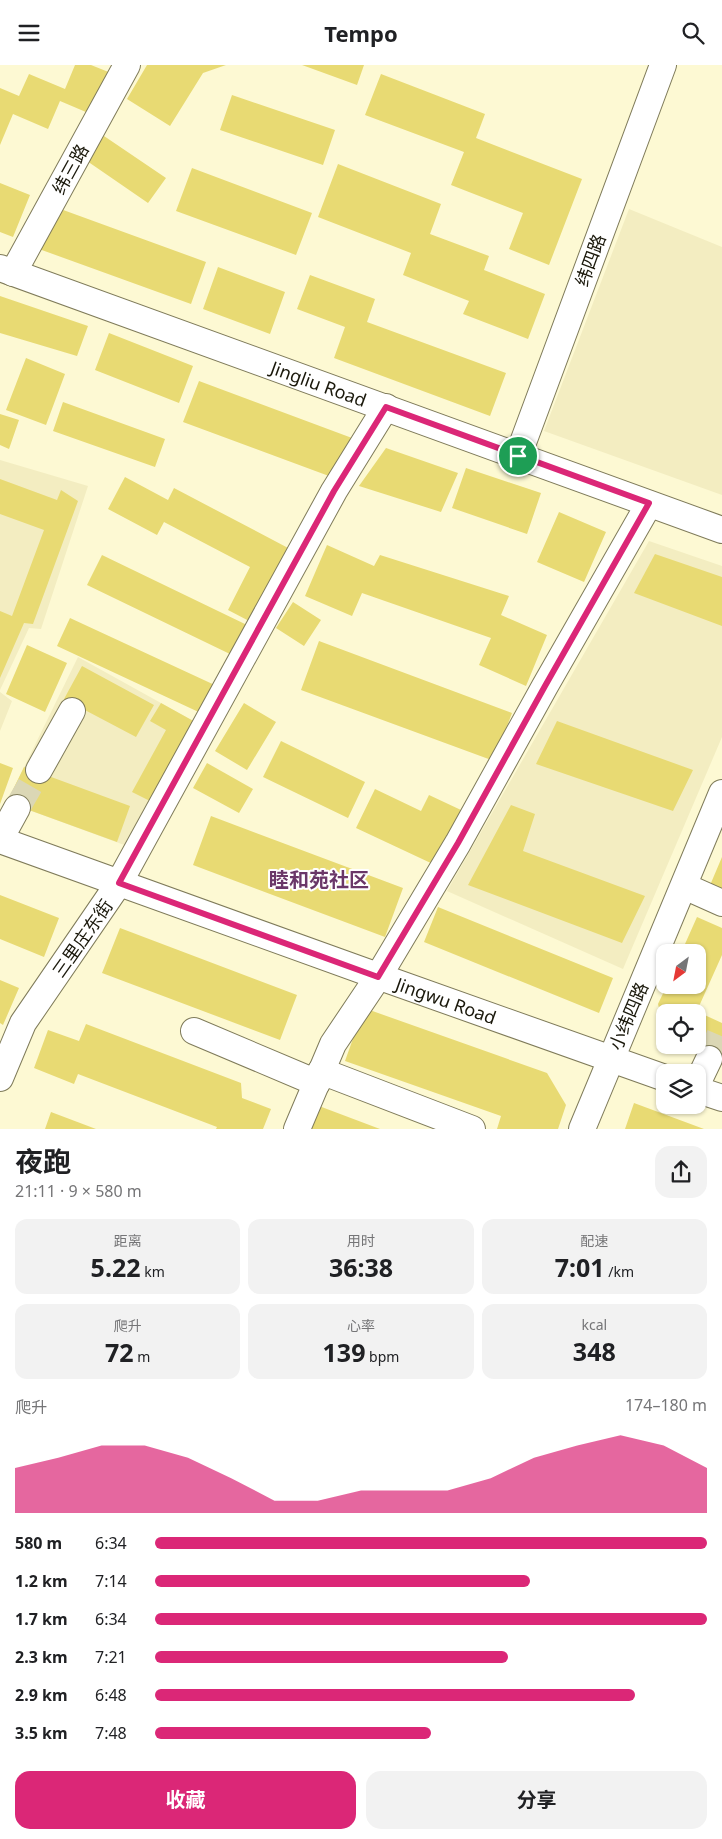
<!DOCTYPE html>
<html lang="zh">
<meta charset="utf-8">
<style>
body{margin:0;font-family:"Noto Sans","Noto Sans SC",sans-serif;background:#f2f2f2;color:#202124;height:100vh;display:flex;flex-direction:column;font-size:19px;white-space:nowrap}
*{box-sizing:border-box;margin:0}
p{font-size:16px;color:#757577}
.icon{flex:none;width:28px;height:28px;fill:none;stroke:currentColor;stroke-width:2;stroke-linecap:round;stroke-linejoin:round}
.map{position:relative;height:1064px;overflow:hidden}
.side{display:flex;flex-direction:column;background:#fff;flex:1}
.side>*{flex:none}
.needle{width:32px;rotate:212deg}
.buttons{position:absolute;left:656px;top:879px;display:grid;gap:10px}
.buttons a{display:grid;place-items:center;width:50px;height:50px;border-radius:10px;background:#fff;box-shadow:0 1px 4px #0004;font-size:25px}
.pin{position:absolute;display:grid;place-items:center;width:42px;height:42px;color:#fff;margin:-21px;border:2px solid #fff;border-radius:50%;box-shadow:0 1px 5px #0007}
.round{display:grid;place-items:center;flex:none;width:52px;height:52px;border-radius:15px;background:#f2f2f2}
.head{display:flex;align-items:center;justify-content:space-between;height:85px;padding:0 15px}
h1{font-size:28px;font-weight:700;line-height:38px}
.metrics{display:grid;grid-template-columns:repeat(3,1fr);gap:8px;height:85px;padding:5px 15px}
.metrics div{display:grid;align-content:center;border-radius:12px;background:#f2f2f2;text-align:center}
.metrics b{font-size:25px;font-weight:700}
.metrics small{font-size:14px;font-weight:400}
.metrics p{font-size:14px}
.chart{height:140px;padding:10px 15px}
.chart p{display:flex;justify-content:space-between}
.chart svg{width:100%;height:90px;margin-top:5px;fill:#db2777;opacity:.7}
.primary-button{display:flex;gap:10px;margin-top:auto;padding:10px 15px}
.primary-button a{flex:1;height:58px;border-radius:15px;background:#db2777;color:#fff;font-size:20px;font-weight:700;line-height:58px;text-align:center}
.primary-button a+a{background:#f2f2f2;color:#202124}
ul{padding:0 15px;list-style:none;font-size:16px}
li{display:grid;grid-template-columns:80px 60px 1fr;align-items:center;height:38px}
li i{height:12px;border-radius:6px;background:#db2777}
header{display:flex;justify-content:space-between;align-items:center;height:65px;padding:0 15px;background:#fff;font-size:22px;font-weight:700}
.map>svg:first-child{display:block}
.built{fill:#f3edc1}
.building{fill:#e8da73}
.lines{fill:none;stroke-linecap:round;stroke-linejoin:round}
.minor-tunnel{stroke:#dbd7b5;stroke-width:26;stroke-dasharray:26 13;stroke-linecap:butt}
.minor-casing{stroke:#7f7b5a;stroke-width:28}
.minor{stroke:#fff;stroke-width:26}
.route-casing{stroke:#fff;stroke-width:10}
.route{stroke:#db2777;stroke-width:6}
.labels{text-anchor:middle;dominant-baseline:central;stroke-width:4;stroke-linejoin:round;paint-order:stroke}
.street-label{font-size:18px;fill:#1a180b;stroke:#fff}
.quarter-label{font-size:20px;font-weight:bold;fill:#6a3768;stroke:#fff}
</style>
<header><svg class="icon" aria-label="menu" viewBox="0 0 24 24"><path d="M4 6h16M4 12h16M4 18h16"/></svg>Tempo<svg class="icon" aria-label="search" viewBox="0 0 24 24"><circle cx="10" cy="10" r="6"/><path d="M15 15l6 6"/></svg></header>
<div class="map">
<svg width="722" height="1064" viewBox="0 0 722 1064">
<rect width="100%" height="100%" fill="#fdf9d3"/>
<path class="built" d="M629,144L722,182V430L544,366Z
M0,395L88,421L41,564L29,563L0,625Z
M649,476L722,501V672L623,904L447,826Z
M78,592L197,658L127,781L7,737Z
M0,627L12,636L0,666Z"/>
<path class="building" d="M75,0H91L111,8L93,50L60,36L48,64L13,49L0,80V23L19,31L29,9L65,24Z
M147,0H226L203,8L170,61L127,34Z
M302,0H364L357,20Z
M381,9L485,49L476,73L582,114L549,200L509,184L523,148L451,120L464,87L365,50Z
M232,30L335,65L323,100L220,65Z
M104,71L166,113L148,138L87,96Z
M338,99L441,139L430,169L489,191L484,205L545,229L528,274L463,249L469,236L403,210L411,188L318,152Z
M192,103L312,148L296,190L176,146Z
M0,118L30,130L13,172L0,167Z
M55,142L206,197L191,239L39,184Z
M218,202L285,227L270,269L203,244Z
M310,210L375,234L367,257L506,308L490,351L334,293L345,262L297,244Z
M0,231L88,261L77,291L0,268Z
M109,268L193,301L179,338L95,305Z
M26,293L65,309L46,360L6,345Z
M199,316L352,373L337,414L183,357Z
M63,337L165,374L155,402L53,366Z
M0,349L19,355L9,384L0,380Z
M386,383L458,408L441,447L359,421Z
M466,403L541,428L527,469L452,443Z
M125,412L168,435L174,423L290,484L251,557L228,545L250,502L164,457L157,470L108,444Z
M0,414L57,435L61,425L78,436L33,559L24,558L0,613V546L12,551L44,465L0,449Z
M559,447L606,467L584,517L537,497Z
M327,480L374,501L380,490L509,531L501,550L547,570L526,621L479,600L491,573L362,528L352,551L305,531Z
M655,489L722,512V561L634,528Z
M102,490L247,560L232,590L87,520Z
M293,537L321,555L304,581L276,563Z
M70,553L219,622L205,650L57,581Z
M319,576L512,648L494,696L301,625Z
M27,580L67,598L45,647L6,629Z
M82,601L154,640L136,672L64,634Z
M161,638L197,658L152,737L132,727L166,665L150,656Z
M244,638L276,657L247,705L215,686Z
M557,656L693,705L673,746L536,699Z
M281,676L365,717L348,753L263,712Z
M0,698L13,703L0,739Z
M207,698L253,724L239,748L193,723Z
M24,702L130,741L117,777L7,737Z
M375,724L421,746L429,730L461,745L435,800L356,763Z
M511,740L535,749L523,786L645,831L622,878L468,820Z
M211,751L403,823L385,872L193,800Z
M722,792V831L708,825Z
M0,830L59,853L44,892L0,874Z
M438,842L613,913L599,948L424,877Z
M697,852L722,863V890L696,948H665L664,962L658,939L667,920H698V888H681Z
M120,863L297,930L280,975L102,908Z
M0,915L19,923L3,960L0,958Z
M364,943L547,1008L566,1040L558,1064H497L501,1051L345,996Z
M698,947L722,958V996L685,980H698Z
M86,959L241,1018L242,1033L271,1044L263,1064H216L217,1062L78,1009L74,1019L34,1003L48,965L79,976Z
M311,1038L380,1064H303Z
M634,1038L704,1064H625Z
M51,1047L96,1064H45Z"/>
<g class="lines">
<path class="minor-tunnel" d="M17,743L39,705
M709,994L722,964"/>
<g class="minor-casing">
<g id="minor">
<path id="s1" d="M0,203L722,465"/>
<path d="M13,208L127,0"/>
<path d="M518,391L663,0"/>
<path d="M39,705L72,646"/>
<path d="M0,774L17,743"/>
<path id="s2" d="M0,775C221,855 443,935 665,1013"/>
<path d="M684,821L722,838"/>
<path d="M194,966L317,1018"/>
<path d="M321,1006L472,1064"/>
<path d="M0,1013L23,958L119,818L334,426L386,342"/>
<path d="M698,1017L709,994"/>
<path d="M698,1025L722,1033"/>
<path d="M297,1064L333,979L378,912L458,778L545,621L649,439"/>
<path d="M582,1064L722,728"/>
</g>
</g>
<use href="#minor" class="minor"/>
</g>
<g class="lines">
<g class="route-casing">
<path id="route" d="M386,342L649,438L545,621L458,778L378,912L119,818L334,426Z"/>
</g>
<use href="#route" class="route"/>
</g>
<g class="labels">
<g class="street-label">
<text transform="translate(70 104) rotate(-61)">纬三路</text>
<text transform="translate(590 195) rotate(-70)">纬四路</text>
<text stroke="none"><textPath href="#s1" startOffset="339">Jingliu Road</textPath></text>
<text transform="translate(82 873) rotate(-55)">三里庄东街</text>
<text stroke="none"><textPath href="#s2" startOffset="474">Jingwu Road</textPath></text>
<text transform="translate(628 951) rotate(-67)">小纬四路</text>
</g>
<g class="quarter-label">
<text x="319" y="814">睦和苑社区</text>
</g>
</g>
</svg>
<div class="buttons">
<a><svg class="needle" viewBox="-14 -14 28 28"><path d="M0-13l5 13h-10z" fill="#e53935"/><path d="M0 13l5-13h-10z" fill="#757577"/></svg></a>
<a><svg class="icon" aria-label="locate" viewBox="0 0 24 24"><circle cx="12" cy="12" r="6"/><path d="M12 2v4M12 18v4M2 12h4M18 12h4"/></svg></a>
<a><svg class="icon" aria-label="layers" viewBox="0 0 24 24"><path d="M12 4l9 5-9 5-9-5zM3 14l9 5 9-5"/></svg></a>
</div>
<div class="pin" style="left:518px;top:391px;background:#1e9e55"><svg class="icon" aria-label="arrive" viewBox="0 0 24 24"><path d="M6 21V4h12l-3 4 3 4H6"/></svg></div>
</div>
<section class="side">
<div class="head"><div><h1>夜跑</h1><p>21:11 · 9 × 580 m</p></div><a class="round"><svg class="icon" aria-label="share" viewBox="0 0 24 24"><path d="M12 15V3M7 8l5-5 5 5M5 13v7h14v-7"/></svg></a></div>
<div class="metrics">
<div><p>距离</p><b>5.22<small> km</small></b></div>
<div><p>用时</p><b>36:38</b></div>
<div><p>配速</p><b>7:01<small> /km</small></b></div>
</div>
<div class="metrics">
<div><p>爬升</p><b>72<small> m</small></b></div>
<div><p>心率</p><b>139<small> bpm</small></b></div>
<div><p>kcal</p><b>348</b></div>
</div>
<div class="chart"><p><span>爬升</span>174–180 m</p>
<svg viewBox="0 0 160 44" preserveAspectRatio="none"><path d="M0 44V22L10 17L20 11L30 11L40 17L50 27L60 38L70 38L80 33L90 33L100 33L110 27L120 17L130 11L140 6L150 11L160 22V44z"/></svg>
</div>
<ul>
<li><b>580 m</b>6:34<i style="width:100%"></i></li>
<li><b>1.2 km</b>7:14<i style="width:68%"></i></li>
<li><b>1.7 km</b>6:34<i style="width:100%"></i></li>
<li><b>2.3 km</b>7:21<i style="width:64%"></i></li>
<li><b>2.9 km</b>6:48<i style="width:87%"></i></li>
<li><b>3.5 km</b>7:48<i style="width:50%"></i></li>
</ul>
<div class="primary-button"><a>收藏</a><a>分享</a></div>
</section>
